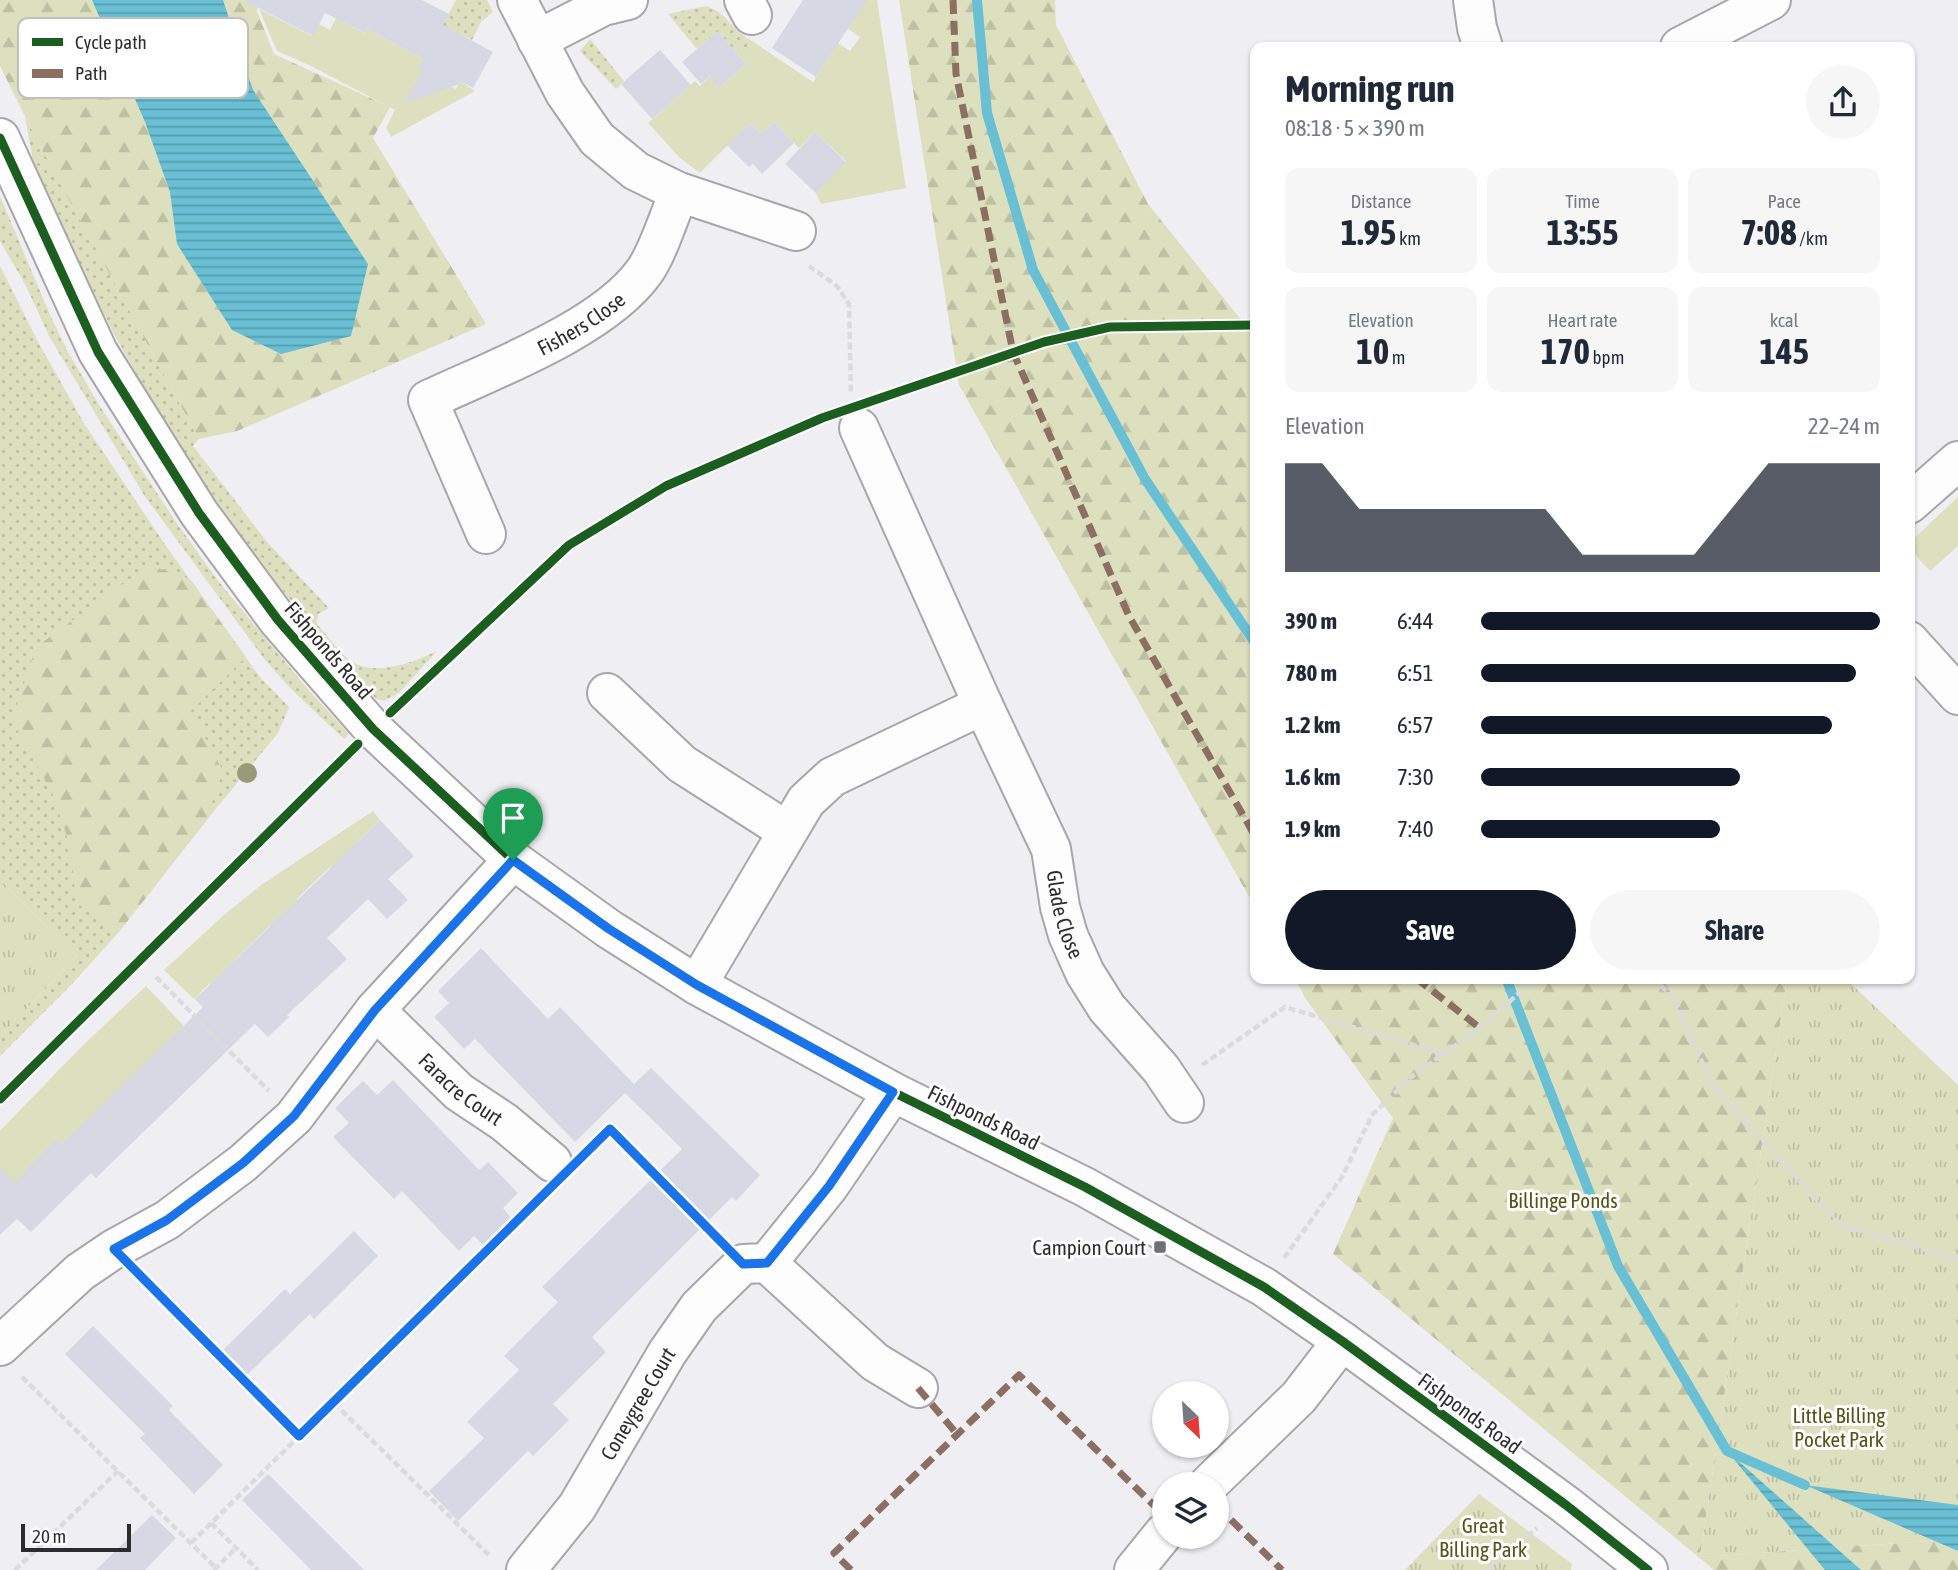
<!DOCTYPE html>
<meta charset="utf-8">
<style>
body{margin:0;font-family:"Asap Condensed",sans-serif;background:#f6f6f7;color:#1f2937;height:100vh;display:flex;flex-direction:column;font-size:26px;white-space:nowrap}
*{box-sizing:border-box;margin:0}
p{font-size:23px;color:#747a83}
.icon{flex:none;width:38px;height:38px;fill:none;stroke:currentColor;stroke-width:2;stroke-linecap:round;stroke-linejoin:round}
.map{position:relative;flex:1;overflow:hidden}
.drawer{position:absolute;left:1250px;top:42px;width:665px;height:942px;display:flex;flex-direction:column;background:#fff;border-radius:14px;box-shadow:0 2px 5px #0004}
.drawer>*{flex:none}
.needle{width:46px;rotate:155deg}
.fabs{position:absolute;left:1152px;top:1381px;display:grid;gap:14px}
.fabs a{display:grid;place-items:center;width:77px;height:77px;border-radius:50%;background:#fff;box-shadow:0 2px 5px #0004;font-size:35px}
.scale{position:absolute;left:21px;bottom:18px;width:110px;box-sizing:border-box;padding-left:7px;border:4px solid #2c2c2f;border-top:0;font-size:19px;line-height:24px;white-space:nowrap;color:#2c2c2f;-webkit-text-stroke:5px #fff;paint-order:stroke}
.pin{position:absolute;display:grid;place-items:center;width:60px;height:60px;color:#fff;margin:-72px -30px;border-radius:50% 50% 50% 0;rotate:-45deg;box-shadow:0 0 7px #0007}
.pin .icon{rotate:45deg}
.round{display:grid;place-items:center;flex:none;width:74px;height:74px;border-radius:37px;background:#f6f6f7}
.head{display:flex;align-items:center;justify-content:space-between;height:119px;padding:0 35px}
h1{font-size:38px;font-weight:700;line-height:52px}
.stats{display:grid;grid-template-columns:repeat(3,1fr);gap:10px;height:119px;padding:7px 35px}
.stats div{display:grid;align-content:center;border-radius:14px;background:#f6f6f7;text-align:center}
.stats b{font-size:35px;font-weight:700}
.stats small{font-size:19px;font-weight:400}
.stats p{font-size:19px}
.chart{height:196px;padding:14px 35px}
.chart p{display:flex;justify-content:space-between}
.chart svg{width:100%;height:126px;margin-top:7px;fill:#111827;opacity:.7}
.button{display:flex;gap:14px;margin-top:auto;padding:14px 35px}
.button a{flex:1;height:80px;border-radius:42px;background:#111827;color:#fff;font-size:28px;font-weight:700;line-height:80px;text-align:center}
.button a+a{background:#f6f6f7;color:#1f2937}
ul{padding:0 35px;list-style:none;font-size:23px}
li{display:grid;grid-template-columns:112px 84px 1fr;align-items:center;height:52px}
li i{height:18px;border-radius:9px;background:#111827}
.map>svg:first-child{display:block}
.grass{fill:url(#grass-dots)}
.forest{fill:url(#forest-firs)}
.park{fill:url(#park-tufts)}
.garden{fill:#dde0bf}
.water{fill:url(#water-rules)}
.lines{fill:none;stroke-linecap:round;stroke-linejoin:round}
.stream{stroke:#69c0d4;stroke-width:10}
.building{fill:#d7d8e3}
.minor-casing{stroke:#a7a7aa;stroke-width:42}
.path{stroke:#dbdbdc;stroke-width:4.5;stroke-dasharray:7 3.5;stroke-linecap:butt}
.minor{stroke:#fdfdfd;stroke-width:38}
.quiet{stroke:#8d6e63;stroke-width:7;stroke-dasharray:14 7;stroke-linecap:butt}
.cycleway-casing{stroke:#fff;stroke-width:13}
.cycleway{stroke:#1b5e20;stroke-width:9}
.tree{fill:#989a79}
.route-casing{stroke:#fff;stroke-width:14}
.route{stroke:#1a73e8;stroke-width:9}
.poi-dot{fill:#707074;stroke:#fff;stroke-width:2.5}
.labels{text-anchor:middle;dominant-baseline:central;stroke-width:6;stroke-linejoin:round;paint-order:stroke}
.street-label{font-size:21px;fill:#2c2c2f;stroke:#fff}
.park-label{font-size:21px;fill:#515516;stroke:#fff}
.poi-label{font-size:21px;fill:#2c2c2f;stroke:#fff;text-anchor:end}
.key{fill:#fff;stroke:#c0c0c1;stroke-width:2}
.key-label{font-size:19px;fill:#2c2c2f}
</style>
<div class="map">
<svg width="1958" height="1570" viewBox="0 0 1958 1570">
<defs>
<pattern id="grass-dots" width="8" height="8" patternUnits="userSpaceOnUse" patternTransform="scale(1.75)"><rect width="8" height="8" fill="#dde0bf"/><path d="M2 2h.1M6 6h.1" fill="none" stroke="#bec0a4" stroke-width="1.8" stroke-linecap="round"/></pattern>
<pattern id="forest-firs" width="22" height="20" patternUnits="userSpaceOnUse" patternTransform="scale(1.75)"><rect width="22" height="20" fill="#dde0bf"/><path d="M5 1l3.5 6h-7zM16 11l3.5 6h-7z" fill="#bec0a4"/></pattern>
<pattern id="park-tufts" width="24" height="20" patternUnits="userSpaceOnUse" patternTransform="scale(1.75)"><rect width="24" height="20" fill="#dde0bf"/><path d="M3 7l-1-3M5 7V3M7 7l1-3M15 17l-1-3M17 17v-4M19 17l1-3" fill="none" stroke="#bec0a4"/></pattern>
<pattern id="water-rules" width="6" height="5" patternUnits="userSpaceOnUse" patternTransform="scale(1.75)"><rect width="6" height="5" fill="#69c0d4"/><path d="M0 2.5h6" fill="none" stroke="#579cac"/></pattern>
</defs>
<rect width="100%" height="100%" fill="#efeff3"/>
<path class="grass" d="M456,0H487L493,12L481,22L472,40L463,36L438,33Z
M706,6C723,11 729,24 743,35C747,39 753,41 758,45L734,50L718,31L697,49L668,14Z
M590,39L624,81L616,89L580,51Z
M25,117L199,439L193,446L268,543L329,608L318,614L317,624C326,634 345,660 356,664C382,675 414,662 437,651L399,693L384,701L376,699L269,575L212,497L166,425L116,338L69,246L33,160Z
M0,196L51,317L68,352L101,408L178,525L219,582L306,687L349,734L344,739L290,688L265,660L144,495L49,336L25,284L0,241Z
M0,266L37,340L85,425L166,546L260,677L289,707L278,733L206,821L119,932L72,984L0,1056V1036L77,956L0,880Z"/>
<path class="forest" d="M0,0H258L257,11L274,54L390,107L373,138L486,324L237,431L199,439L41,148L0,66Z
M899,0H1055L1056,25L1148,204L1255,337V907L959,385Z
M149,565L190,579L246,657L191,711L223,771L206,821L119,932L76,903L71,849L53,795L12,720L36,647Z
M1295,978H1787L1700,1557L1958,1539V1570H1714L1333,1254L1393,1118L1305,998Z"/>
<path class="park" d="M0,880L77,956L0,1036Z
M1787,978H1845L1958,1085V1539L1700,1557Z
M1479,1494L1572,1564L1571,1570H1405Z"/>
<path class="garden" d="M833,0H877L906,188L821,204L816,193L846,161L815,132L799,148L774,122L761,134L750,123L700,173L680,158L648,123L695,81L700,86L710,76L720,87L746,64L734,50L758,45L813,82L838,43L850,51L860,37L848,29L855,17Z
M259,9L312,36L319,24L330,30L336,18L364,33L367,29L424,59L439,80L456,89L460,81L475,91L391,137L386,128L395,110L313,67L277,51Z
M1958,497V546L1930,571L1909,548V543Z
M373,811L380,820L358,841L369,852L342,878L330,867L297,899L307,911L281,937L270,926L236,959L221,994L210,983L194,999L164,970L224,915L261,885Z
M146,986L184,1026L24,1194L13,1182L0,1195V1131L79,1049Z"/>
<path class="water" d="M92,0H223L253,90L368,264L351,336L281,354L232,330L177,244L170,192L145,122Z
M1727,1451L1861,1570H1825Z
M1805,1485L1958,1505V1551Z"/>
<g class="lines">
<path class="stream" d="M977,0L987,113L1033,270L1145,479L1255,643
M1506,978L1618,1266L1727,1451L1805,1485"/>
</g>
<path class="building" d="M243,0H422L449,14L443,25L493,52L473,88L460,81L459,84L404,104L422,71L419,69L424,59L367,29L365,33L325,13L313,36Z
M803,0H867L816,77L772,48Z
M718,31L746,64L719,88L710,76L701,84L682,62Z
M660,50L691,85L652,119L621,84Z
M774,122L794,143L762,174L753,164L749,167L727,145L750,123L761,134Z
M815,132L846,162L816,193L785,164Z
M380,820L414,856L388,879L408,900L387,919L368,899L327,938L347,959L287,1015L289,1017L268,1037L255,1024L96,1178L91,1173L31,1232L17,1219L0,1235V1168L14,1183L57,1139L62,1144L203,1007L195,999Z
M481,948L548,1019L560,1007L634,1084L651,1068L760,1175L736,1201L732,1197L592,1337L606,1352L553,1404L569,1420L533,1456L528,1451L458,1521L429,1491L484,1438L467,1422L519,1370L504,1356L558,1302L542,1287L682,1149L625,1093L575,1142L475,1039L464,1049L434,1017L449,1003L438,991Z
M393,1080L479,1170L488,1162L518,1193L503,1208L512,1219L484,1246L474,1236L459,1251L402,1191L394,1199L333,1137L349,1123L335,1108L363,1081L377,1095Z
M354,1231L378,1256L314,1319L310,1314L245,1377L220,1353L285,1289L290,1294Z
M93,1326L173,1406L169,1410L223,1465L194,1494L140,1438L145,1434L65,1354Z
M268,1474L364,1570H311L242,1500Z
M152,1515L176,1538L145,1570H96Z"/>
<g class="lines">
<g class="minor-casing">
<g id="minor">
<path d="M517,0L565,93L597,139L636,171L679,192L796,231"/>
<path d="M744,0L752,15"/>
<path d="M1473,0L1477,28L1483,47"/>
<path d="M537,40L603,6L628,0"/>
<path d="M1680,47L1771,0"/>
<path d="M0,138L98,352L199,513L278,620L373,729L513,860L609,929L697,985L893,1092L1085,1187L1264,1287L1342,1341L1566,1505L1648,1570"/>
<path d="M1909,504L1958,461"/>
<path id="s1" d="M486,534L428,400C492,370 603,329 644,272C657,255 670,214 679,192"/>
<path d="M1909,641L1958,695"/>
<path d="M607,693L682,764L787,831"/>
<path id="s2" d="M983,705L1051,849L1060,907L1068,935L1085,973L1107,1008L1161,1069L1184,1103"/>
<path d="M697,985L806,801L832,777L983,705L859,428"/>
<path id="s3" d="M375,1010L459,1092L504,1122L552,1162"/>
<path d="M767,1263L875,1362L918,1388"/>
<path d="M0,1346L80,1272L114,1249L167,1220L243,1163L294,1117L375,1010L513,860"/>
<path d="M1209,1484L1299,1397L1342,1341"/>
<path id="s4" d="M526,1570L577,1507L667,1353L699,1307L743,1264L767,1263L829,1186L893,1092"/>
<path d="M1134,1570L1164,1533"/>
</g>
</g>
<path class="path" d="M809,266L837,286L849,304L851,394
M156,977L269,1091
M1654,978L1676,1001L1712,1085L1840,1225L1958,1259
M1202,1065L1285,1007L1444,1054
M588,1150L610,1129L718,1238
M1284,1258L1342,1177L1372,1115L1411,1077L1480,1028L1536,978
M142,1277L299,1436
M22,1377L216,1568
M334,1403L491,1557
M211,1523L258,1570
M191,1543L542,1196
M15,1570L118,1471
M214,1570L236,1548
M1487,1570L1537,1528"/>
<use href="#minor" class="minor"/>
<path class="quiet" d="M953,0L956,74L1013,352L1129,616L1255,836
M1416,978L1480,1028
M918,1388L957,1434
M1216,1505L1282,1570
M851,1570L834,1553L1019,1375L1164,1515"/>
<g class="cycleway-casing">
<path id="cycleway" d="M0,138L98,352L199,513L278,620L373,729L513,860L609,929L697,985L893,1092L1085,1187L1264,1287L1342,1341L1566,1505L1648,1570
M390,713L569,545L666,486L822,418L1044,342L1110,327L1255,325
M0,1099L358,744"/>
</g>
<use href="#cycleway" class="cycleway"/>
</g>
<circle class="tree" cx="247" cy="773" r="10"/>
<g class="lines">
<g class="route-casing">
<path id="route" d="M513,860L609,929L697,985L893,1092L829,1186L767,1263L743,1264L610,1129L299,1436L114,1249L167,1220L243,1163L294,1116L375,1010Z"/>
</g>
<use href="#route" class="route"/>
</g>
<rect class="poi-dot" x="1153" y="1240" width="14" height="14" rx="3.5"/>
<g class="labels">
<g class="street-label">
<text stroke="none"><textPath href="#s1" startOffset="317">Fishers Close</textPath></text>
<text transform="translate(329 650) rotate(49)">Fishponds Road</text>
<text stroke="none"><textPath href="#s2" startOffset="226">Glade Close</textPath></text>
<text stroke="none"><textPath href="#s3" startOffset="117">Faracre Court</textPath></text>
<text transform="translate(984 1117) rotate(26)">Fishponds Road</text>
<text stroke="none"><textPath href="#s4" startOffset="201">Coneygree Court</textPath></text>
<text transform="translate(1470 1413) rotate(36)">Fishponds Road</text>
</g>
<g class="park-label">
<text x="1563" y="1200">Billinge Ponds</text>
<text x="1839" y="1415">Little Billing<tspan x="1839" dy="24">Pocket Park</tspan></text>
<text x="1483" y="1525">Great<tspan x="1483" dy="24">Billing Park</tspan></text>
</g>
<g class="poi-label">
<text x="1146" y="1247">Campion Court</text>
</g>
</g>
<rect x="18" y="18" width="230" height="80" rx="10" class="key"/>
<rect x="32" y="38" width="31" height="8" fill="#1b5e20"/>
<rect x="32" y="69" width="31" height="9" fill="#8d6e63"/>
<g class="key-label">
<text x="75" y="49">Cycle path</text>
<text x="75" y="80">Path</text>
</g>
</svg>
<div class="fabs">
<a><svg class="needle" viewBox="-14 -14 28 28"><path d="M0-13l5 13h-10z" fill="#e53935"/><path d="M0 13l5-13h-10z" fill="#747a83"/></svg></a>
<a><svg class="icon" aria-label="layers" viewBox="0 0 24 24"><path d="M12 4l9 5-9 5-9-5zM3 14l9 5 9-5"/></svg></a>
</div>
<div class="scale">20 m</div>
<div class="pin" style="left:513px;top:860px;background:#1e9e55"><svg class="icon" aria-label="arrive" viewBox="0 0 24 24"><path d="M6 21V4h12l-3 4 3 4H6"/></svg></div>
<section class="drawer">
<div class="head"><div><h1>Morning run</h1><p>08:18 · 5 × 390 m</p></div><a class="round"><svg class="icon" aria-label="share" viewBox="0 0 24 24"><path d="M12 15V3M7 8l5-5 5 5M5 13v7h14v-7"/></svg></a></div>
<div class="stats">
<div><p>Distance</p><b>1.95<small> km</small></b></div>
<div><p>Time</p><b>13:55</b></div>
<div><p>Pace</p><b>7:08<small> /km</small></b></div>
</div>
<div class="stats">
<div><p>Elevation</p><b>10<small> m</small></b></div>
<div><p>Heart rate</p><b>170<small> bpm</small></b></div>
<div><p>kcal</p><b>145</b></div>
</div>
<div class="chart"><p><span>Elevation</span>22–24 m</p>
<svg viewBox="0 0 160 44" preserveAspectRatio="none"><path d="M0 44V6L10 6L20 22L30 22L40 22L50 22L60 22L70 22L80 38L90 38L100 38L110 38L120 22L130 6L140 6L150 6L160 6V44z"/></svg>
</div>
<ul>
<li><b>390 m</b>6:44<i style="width:100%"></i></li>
<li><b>780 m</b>6:51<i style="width:94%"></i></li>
<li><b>1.2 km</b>6:57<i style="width:88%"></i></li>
<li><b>1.6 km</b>7:30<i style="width:65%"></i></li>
<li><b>1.9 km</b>7:40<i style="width:60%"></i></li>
</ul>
<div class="button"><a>Save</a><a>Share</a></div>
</section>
</div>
